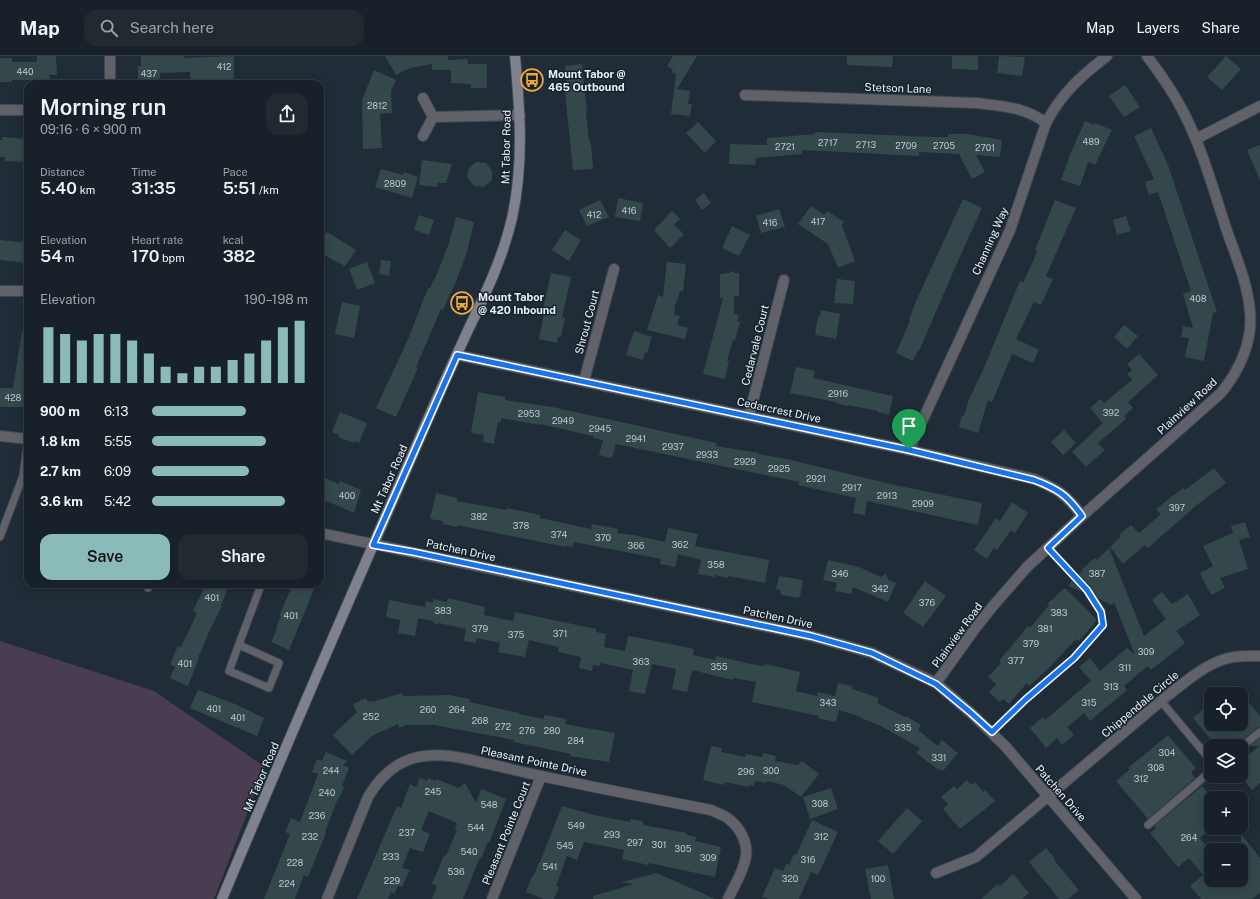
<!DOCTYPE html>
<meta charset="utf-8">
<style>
body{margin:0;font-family:"Public Sans",sans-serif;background:#212931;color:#f1f3f6;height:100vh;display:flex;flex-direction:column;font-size:15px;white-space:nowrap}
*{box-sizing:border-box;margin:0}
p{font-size:13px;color:#9fa3a8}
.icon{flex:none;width:22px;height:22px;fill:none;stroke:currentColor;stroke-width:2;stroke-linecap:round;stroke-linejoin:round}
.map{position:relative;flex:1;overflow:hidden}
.panel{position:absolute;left:24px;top:24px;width:300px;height:508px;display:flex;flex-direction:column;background:#182129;border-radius:12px;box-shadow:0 2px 10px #0003,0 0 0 1px #363e46}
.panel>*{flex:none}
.controls{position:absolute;left:1204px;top:631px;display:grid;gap:8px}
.controls a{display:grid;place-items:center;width:44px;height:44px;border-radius:8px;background:#182129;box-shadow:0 2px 10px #0003,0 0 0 1px #363e46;font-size:20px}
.pin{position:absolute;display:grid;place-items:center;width:34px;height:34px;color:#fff;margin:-41px -17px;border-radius:50% 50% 50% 0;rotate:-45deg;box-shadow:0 0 4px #0007}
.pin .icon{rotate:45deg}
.round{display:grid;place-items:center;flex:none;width:42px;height:42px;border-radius:12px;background:#212931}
.summary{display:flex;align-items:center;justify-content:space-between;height:68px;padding:0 16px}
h1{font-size:22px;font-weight:600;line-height:30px}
.metrics{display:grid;grid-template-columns:repeat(3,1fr);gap:6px;height:68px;padding:4px 16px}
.metrics div{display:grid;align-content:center}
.metrics b{font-size:17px;font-weight:600}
.metrics small{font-size:11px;font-weight:400}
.metrics p{font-size:11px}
.chart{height:112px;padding:8px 16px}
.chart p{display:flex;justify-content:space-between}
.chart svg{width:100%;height:72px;margin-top:4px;stroke:#8bbbb9;stroke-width:6}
.button{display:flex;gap:8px;margin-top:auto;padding:8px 16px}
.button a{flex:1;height:46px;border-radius:12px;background:#8bbbb9;color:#111;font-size:16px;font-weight:600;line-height:46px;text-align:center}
.button a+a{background:#212931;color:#f1f3f6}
ul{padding:0 16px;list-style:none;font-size:13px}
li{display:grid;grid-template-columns:64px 48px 1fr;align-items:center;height:30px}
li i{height:10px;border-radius:5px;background:#8bbbb9}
header{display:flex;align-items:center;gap:24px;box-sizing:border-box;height:56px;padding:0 20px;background:#182129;border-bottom:1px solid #363e46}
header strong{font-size:19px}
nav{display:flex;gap:22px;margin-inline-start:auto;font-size:14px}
.search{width:280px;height:36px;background:#212931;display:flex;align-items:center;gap:10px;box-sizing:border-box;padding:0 14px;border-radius:12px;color:#9fa3a8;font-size:15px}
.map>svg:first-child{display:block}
.green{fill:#4a3c51}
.building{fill:#34484b}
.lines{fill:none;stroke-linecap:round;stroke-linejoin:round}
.lane-casing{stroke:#3c4852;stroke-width:9}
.street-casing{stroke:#3c4852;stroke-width:12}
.secondary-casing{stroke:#3c4852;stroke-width:12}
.lane{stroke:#616269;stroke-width:7}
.street{stroke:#616269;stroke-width:10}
.secondary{stroke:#7f818c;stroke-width:10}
.route-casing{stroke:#fff;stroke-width:8}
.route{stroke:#1a73e8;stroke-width:5}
.labels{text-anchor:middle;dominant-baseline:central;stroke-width:3;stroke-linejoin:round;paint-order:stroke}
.number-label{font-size:9px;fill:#bcc7cd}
.poi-label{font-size:11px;font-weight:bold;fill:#e9f1f8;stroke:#16232d;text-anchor:start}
.street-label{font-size:11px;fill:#e9f1f8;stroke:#16232d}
</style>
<header>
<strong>Map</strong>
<div class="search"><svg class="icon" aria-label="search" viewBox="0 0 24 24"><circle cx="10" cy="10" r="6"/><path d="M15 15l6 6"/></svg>Search here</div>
<nav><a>Map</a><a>Layers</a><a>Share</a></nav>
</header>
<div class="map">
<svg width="1260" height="843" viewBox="0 0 1260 843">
<rect width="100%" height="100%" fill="#202c37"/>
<path class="green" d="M0,585L154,635L265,711L214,843H0Z"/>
<path class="building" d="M37,0H56L57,19H49L50,24H12V26H0V2H12V6H37Z
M141,0H184V2L234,0V25L217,23L190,24V16L160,17V25H138V10H141Z
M385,0H448V4L467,3L468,8H487V32H471V28L451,27V14H432V8L410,12L396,19Z
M673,0H697L677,33L690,35L688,48H692L690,60L671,58L676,18L672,16L673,14L667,10Z
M847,0H893L892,11L847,9Z
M952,0H978V14L952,13Z
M999,0L1025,1L1022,20L997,17Z
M1226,0L1241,13L1222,34L1207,21Z
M582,8L587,56H586L589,85H590L591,89L593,113L573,114L564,27H566L565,10Z
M374,14L396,24L391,35L392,57L380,58L382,92L363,93L362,44Z
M1125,29L1140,51L1124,61L1109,40Z
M1085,65L1094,69L1095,67L1112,74L1095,109L1088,106L1080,130L1061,124L1071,96Z
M698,66L716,85L705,97L686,77Z
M1151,72L1168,109L1217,256L1213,257L1204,305L1185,301L1189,282L1181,281L1183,270L1193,272L1183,238L1191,235L1158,136L1149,139L1145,126L1154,123L1134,80Z
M815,76L933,81H948V78H968L1002,84L1000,101L976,99L985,116L972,123L959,98L919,96V100L802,94V98L756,102L755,109L729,108L730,88L767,89V82L815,78Z
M2,81L28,83V106L5,105V101H0V84H2Z
M1260,89V124L1247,94Z
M422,104L452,108L446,127H438L437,131L419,129Z
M476,106L486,107L492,115V124L484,131L474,130L467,121L469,112Z
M381,113L403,119L404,116L418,121L412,142L375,131Z
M704,137L711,147L702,154L695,144Z
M618,142L643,147L640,165L615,161Z
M963,143L982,152L957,207L919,295L918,294L913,305L896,297L910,265L909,264L917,243Z
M600,144L609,161L587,170L579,154Z
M1055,144L1076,152L1046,220L1053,223L1041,249L1034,246L1016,283L1039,294L1033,307L1012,298L992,346L988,344L978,377L959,371L962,359L964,360L969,343L983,314L1020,225L1023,227L1035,201L1037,195L1035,194Z
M811,150L824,159L827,155L844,166L842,170L855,205L838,212L828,188L798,168Z
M779,153L785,171L761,177L756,160Z
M672,155L680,163L674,169L684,178L670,192L654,174Z
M419,159L434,164L429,179L414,174Z
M1126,160L1131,175L1117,179L1113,164Z
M456,161L474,166L467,196L457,223L443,254L441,253L416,311L418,312L396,361L376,352L409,281L428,232H430L434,223H435L449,187Z
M732,170L750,179L739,200L722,192Z
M565,174L581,184L569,205L552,194Z
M327,176L356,194L345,210L320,197V186Z
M0,184L28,187V207L0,204Z
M381,204L391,205L389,220L379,218Z
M367,206L375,227L357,234L349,213Z
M667,206L686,208L683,236L680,235L674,253L675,254L674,259L680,260L677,269L688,272L685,283L647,274L658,239L663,241Z
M730,215L734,216V217H739V240H734V258L739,259L737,265L740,266L735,285L733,284L727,305H729L725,323L703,318L723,242H720V218L730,217Z
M551,217L571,221L562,262H565L561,281H558L557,287L539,283L544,257H542Z
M837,223L855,225L853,248L834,247Z
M342,246L360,250L354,282L335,278Z
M821,254L840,258L836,283L815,279L818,260L820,261Z
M1124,269L1138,280L1127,293L1114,281Z
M22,275L28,276L27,351H0V332H13Z
M634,275L652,281L647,297L645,296L643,304L626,299Z
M1139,298L1158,319L1128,346L1133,352L1124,360L1126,363L1098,387L1105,394L1086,411L1072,396L1103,367L1090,352L1100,343L1104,347L1132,324L1127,318L1132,314L1127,308Z
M796,311L815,315L813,322L893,340L889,359L878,356V355L848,349L847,350L835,347L836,346L790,337Z
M478,336L505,341V344L552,351L717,387L716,390L759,397L758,398L782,402L895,429L982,447L978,469L867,445L865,459L853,457L856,442L798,429L799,426L616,388L612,402L599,399L603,384L593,382V380L540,368L539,369L501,362V366H498L494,388L483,386L484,379L471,377Z
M340,356L367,367L359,387L355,385L354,387L338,381L339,379L332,376Z
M1064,374L1076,387L1063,399L1051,386Z
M1214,412L1226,427L1197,449L1148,492L1145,489L1123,508L1110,491L1120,481L1119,479L1131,469L1139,477L1161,458L1156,453L1183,432L1185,434Z
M320,420L339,428L340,425L361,434L354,457L320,442Z
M436,437L457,442V445L507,454V452L540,459V462L591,473L592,468L618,473L617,477L633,479L665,486L668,472L698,478L695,490L769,504L765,527L729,520L728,522L715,519V521L698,518L701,504L678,498L675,511L660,508L661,503L574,486L572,491L566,490V491L457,469V471L443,468V465L430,463Z
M1012,446L1028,457L1015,477L1011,474L997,494L994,492L987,503L974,494L996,462L1000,465Z
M1245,466L1250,481L1239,484L1248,513L1220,522L1225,532L1211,539L1200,517L1213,510L1203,490L1233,477L1231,470Z
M1109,492L1144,580L1166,563L1152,544L1162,536L1172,548L1188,538L1200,559L1176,575L1185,587L1151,614L1148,610L1124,630L1127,634L1090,665L1084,657L1067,671L1074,679L1062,689L1057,682L1046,692L1030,672L1043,661L1045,664L1091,625L1079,611L1090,602L1100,615L1127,592L1135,599L1114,546L1112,549L1099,543L1091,531L1079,518L1083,514L1082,513L1095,502L1097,504Z
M828,504L859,511L881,521L886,518L888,524L896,527L888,546L853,531L851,538L835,535L837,527L823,524Z
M779,520L803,524L800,541L799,540L798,542L781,539L780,534L776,533Z
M925,525L946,540L923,571L903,557Z
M1072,525L1082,536L1068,530Z
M206,528H229L221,550H222L209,576L198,602H199L188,630L170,622L175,611L170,608L178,590L181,591L186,580V581L197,557L193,555Z
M293,528H316L289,594L271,586L277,573L276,572L281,560H279Z
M1065,532L1097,564L1079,585L1076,583L1048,613L1029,630L1027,627L1009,648L1003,643L1000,646L989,636L996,628L988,621L1001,607L999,605L1028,570L1030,572L1049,549L1048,547Z
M448,542L485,551L484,559L513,565L515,556L596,573V576L606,578L604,591L625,595L628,580L641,582L694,593L693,599L715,604L716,600L751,608L764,610L765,608L800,616L796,635L817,640L818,636L835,640L838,627L852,630V633L879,642L877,647L905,661L906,660L921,669L918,674L938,690L942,684L958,697L943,715L940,713L939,714L916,697L920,692L879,669L861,662V661L839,654L836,666L818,662L819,660L752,646L756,626L733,622V624L692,614L687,636L672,633L676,613L652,608L645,638L629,635L633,614L600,607V610L593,609L592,615L579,612L581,601L558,596L559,591L529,584L525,601L498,596L500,587L477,582L476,587L464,585L466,573L439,567L436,569L433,565L418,562L415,580L398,577L400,564L386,561L389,544L425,551L426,545L433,547V543L447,546Z
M198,634L235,648L264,662L257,680L190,652Z
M402,637L403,640L450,639L470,643L469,646L519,657V658L543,663L545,659L566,663L565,668L615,677L609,706L570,700L571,698L514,686V684L434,669H406L399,672L398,668L372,680L352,699L333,679L357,656L353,648L366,642L368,646L371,645L372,646Z
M1241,637L1260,660V671L1257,672L1238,687L1236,690H1216L1193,662L1211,647V668H1241Z
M1168,679L1196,712L1191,716L1195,722L1148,763L1116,725L1130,713L1128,712Z
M1260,682V727L1252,734L1241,720V705L1259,690H1250Z
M711,690L722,692L721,696L745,701L746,698L762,701L763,697L776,700L775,705L798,709L802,705L819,718L801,741L784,729L767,725V727L755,725L754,730L749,729V731L725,726L724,729L703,724Z
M326,696L347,705L343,709L349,712L342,730L344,731L339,743L338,742L325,776L326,777L308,821L304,819L295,843H264L290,778L285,776L291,762L300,766L318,718L312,716L317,703L322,705Z
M420,722L427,725L428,722L436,725L437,723L458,732L465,727L476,747L481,733L506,743L489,787L488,786L481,802L480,801L463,843H432L437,830L432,828L444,799L446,800L457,774L455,773L457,767L429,755L421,774L430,778L423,796L410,792L402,812L410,814L402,831L398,830L394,838L391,836L388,843H357L397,750L401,752L410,728L416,731Z
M967,724L971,729L975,726L983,736L985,734L995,745L960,773L943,753L948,748L941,741L954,730L957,733Z
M1202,730L1211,741V772L1200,782L1211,796V824H1241V778L1260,802V837L1252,843H1201L1190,830L1203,819L1189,802L1178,811L1150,777L1156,772L1154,770Z
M831,732L838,753L810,763L803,741Z
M562,750L594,759L630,766L631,763L643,765V769L687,777V779L696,781L695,785L721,791L715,821L649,807L648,809L622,803L624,794L584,786L577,804L567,800L556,830L559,831L554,843H544L526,836L532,820L533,821L539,806H540Z
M907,752L922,765L893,798L878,785Z
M812,764L838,776L818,819L811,816L799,843H769L762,841L775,812L783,815L786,808L789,809L794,798L796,799L801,788Z
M1046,792L1055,803L1054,804L1079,834L1068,843H1059L1029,806Z
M888,809L894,843H871L865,813Z
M657,817L715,843H593V840L634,828L622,826Z
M1013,818L1029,837L1022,843H981L998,828L1000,830Z"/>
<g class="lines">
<g class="lane-casing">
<path id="lane" d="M28,383L23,420L28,422
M0,481L23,420
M148,532L150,528
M239,589L279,607L269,632L229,615L261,529L260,528
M1161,645L1211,705
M992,676L1025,644L1074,602L1103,569L1101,555L1087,534L1048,492
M1241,691L1260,676
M1148,769L1211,715"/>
</g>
<g class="street-casing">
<path id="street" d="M110,28V0
M745,39L976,47C1002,50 1025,51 1046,67
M0,54H28
M433,61L520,59
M423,80L433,61L423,42
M1196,83L1260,50
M0,235H28
M457,299L909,394L1034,423C1058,433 1067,439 1082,460
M584,325L614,213
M749,360L784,224
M0,380L28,383
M909,394L1010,174L1046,67C1061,38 1081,20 1107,0
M320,477L811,580L872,597L936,627L971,657L1006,691L1136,843
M936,627L974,574L993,550L1027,511L1082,460L1221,337C1239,315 1253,286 1250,256C1248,228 1236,201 1227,175C1213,133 1201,87 1179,48C1170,31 1158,15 1147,0
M936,817L976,801L1167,640C1184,627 1204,609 1225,603C1236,599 1249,600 1260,600
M327,843L368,741C380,721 395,706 418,701C440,696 463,702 484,707C503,711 522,716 541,720C597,732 654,743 711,754C717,757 725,759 730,764C740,772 748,787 746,800C744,815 734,830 728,843
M492,843L541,720"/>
</g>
<g class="secondary-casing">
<path id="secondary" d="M222,843C286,689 352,537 419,384C435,346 452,309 469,272C486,237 503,201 512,162C524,108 520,55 515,0"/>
</g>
<use href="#lane" class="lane"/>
<use href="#street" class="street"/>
<use href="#secondary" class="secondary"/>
</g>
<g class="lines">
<g class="route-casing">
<path id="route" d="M457,299L909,394L1034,424C1058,433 1067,439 1082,460L1048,492L1087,534L1101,556L1103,569L1074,602L1025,644L992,676L971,657L936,628L872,597L811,580L413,496L373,489Z"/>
</g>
<use href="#route" class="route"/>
</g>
<defs>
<g id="bus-ring" transform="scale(1.15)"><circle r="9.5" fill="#16232d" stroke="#f1a640" stroke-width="1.5"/><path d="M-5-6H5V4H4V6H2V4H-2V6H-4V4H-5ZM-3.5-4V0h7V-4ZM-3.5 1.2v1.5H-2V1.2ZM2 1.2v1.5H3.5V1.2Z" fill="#f1a640"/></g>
</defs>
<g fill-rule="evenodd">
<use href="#bus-ring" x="532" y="24"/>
<use href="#bus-ring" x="462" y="247"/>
</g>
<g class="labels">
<g class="number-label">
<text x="224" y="10">412</text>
<text x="25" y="15">440</text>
<text x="149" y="17">437</text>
<text x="377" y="49">2812</text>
<text x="1091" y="85">489</text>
<text x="828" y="86">2717</text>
<text x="866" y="88">2713</text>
<text x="906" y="89">2709</text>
<text x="944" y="89">2705</text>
<text x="785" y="90">2721</text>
<text x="985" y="91">2701</text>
<text x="395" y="127">2809</text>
<text x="629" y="154">416</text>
<text x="594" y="158">412</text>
<text x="818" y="165">417</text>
<text x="770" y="166">416</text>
<text x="1198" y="242">408</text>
<text x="838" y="337">2916</text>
<text x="13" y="341">428</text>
<text x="1111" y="356">392</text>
<text x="529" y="357">2953</text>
<text x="563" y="364">2949</text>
<text x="600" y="372">2945</text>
<text x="636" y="382">2941</text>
<text x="673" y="390">2937</text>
<text x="707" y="398">2933</text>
<text x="745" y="405">2929</text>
<text x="779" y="412">2925</text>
<text x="816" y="422">2921</text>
<text x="852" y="431">2917</text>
<text x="347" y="439">400</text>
<text x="887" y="439">2913</text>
<text x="923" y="447">2909</text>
<text x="1177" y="451">397</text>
<text x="479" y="460">382</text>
<text x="521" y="469">378</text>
<text x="559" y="478">374</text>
<text x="603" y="481">370</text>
<text x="680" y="488">362</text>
<text x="636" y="489">366</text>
<text x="716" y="508">358</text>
<text x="840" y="517">346</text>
<text x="1097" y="517">387</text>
<text x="880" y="532">342</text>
<text x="212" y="541">401</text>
<text x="927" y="546">376</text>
<text x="443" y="554">383</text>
<text x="1059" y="556">383</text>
<text x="291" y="559">401</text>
<text x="480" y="572">379</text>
<text x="1045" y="572">381</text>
<text x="560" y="577">371</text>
<text x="516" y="578">375</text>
<text x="1031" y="587">379</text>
<text x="1146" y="595">309</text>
<text x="1016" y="604">377</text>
<text x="641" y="605">363</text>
<text x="185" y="607">401</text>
<text x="719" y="610">355</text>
<text x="1125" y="611">311</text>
<text x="1111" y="630">313</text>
<text x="828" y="646">343</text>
<text x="1089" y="646">315</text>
<text x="214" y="652">401</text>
<text x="428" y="653">260</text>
<text x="457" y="653">264</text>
<text x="371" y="660">252</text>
<text x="238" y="661">401</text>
<text x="480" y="664">268</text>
<text x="503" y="670">272</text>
<text x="903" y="671">335</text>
<text x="527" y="674">276</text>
<text x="552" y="674">280</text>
<text x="576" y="684">284</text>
<text x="1167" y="696">304</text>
<text x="939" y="701">331</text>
<text x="1156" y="711">308</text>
<text x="331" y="714">244</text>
<text x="771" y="714">300</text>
<text x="746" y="715">296</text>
<text x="1141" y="722">312</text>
<text x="433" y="735">245</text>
<text x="327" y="736">240</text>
<text x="820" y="747">308</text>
<text x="489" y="748">548</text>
<text x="317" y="759">236</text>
<text x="576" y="769">549</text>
<text x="476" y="771">544</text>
<text x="407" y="776">237</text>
<text x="612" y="778">293</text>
<text x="310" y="780">232</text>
<text x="821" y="780">312</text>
<text x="1189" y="781">264</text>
<text x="635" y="786">297</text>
<text x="659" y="788">301</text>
<text x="565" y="789">545</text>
<text x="683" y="792">305</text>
<text x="469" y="795">540</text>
<text x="391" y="800">233</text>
<text x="708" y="801">309</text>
<text x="808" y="803">316</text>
<text x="295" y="806">228</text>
<text x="550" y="810">541</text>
<text x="456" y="815">536</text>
<text x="790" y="822">320</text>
<text x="878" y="822">100</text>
<text x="392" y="824">229</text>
<text x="287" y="827">224</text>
</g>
<g class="poi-label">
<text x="548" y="18">Mount Tabor @<tspan x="548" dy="13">465 Outbound</tspan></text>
<text x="478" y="241">Mount Tabor<tspan x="478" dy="13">@ 420 Inbound</tspan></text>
</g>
<g class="street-label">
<text transform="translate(898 32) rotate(2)">Stetson Lane</text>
<text transform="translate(506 91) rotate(-89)">Mt Tabor Road</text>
<text transform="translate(990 185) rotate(-66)">Channing Way</text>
<text transform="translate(587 266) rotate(-75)">Shrout Court</text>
<text transform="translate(755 289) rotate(-76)">Cedarvale Court</text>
<text transform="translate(1187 350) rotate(-43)">Plainview Road</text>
<text transform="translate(779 354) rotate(12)">Cedarcrest Drive</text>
<text transform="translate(389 423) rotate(-66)">Mt Tabor Road</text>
<text transform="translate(461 494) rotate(12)">Patchen Drive</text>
<text transform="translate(778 561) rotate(12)">Patchen Drive</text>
<text transform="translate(957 579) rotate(-54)">Plainview Road</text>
<text transform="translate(1140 648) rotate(-40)">Chippendale Circle</text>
<text transform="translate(534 705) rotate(12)">Pleasant Pointe Drive</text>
<text transform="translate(261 721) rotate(-67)">Mt Tabor Road</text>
<text transform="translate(1061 737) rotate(49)">Patchen Drive</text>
<text transform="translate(506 777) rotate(-68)">Pleasant Pointe Court</text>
</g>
</g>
</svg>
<div class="controls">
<a><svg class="icon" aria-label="locate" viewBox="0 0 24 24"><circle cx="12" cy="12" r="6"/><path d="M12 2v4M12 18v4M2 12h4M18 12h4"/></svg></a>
<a><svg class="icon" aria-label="layers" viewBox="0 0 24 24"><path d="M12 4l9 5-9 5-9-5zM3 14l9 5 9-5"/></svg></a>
<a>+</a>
<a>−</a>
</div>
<div class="pin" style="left:909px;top:394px;background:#1e9e55"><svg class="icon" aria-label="arrive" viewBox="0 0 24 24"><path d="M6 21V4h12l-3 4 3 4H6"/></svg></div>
<section class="panel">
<div class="summary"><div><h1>Morning run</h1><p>09:16 · 6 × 900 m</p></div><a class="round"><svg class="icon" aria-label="share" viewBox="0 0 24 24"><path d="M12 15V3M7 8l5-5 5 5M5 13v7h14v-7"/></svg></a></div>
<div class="metrics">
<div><p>Distance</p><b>5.40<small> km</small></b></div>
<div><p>Time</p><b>31:35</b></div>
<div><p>Pace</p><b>5:51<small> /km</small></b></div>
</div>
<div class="metrics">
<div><p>Elevation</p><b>54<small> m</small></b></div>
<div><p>Heart rate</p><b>170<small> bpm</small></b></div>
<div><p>kcal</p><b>382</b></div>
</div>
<div class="chart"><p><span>Elevation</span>190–198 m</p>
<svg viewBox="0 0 160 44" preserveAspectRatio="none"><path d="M5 44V10M15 44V14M25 44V18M35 44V14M45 44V14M55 44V18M65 44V26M75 44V34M85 44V38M95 44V34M105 44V34M115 44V30M125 44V26M135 44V18M145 44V10M155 44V6"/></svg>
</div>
<ul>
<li><b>900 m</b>6:13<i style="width:60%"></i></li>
<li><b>1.8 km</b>5:55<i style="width:73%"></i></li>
<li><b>2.7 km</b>6:09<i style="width:62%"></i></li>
<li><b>3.6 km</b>5:42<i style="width:85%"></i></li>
</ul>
<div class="button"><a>Save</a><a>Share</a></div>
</section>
</div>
